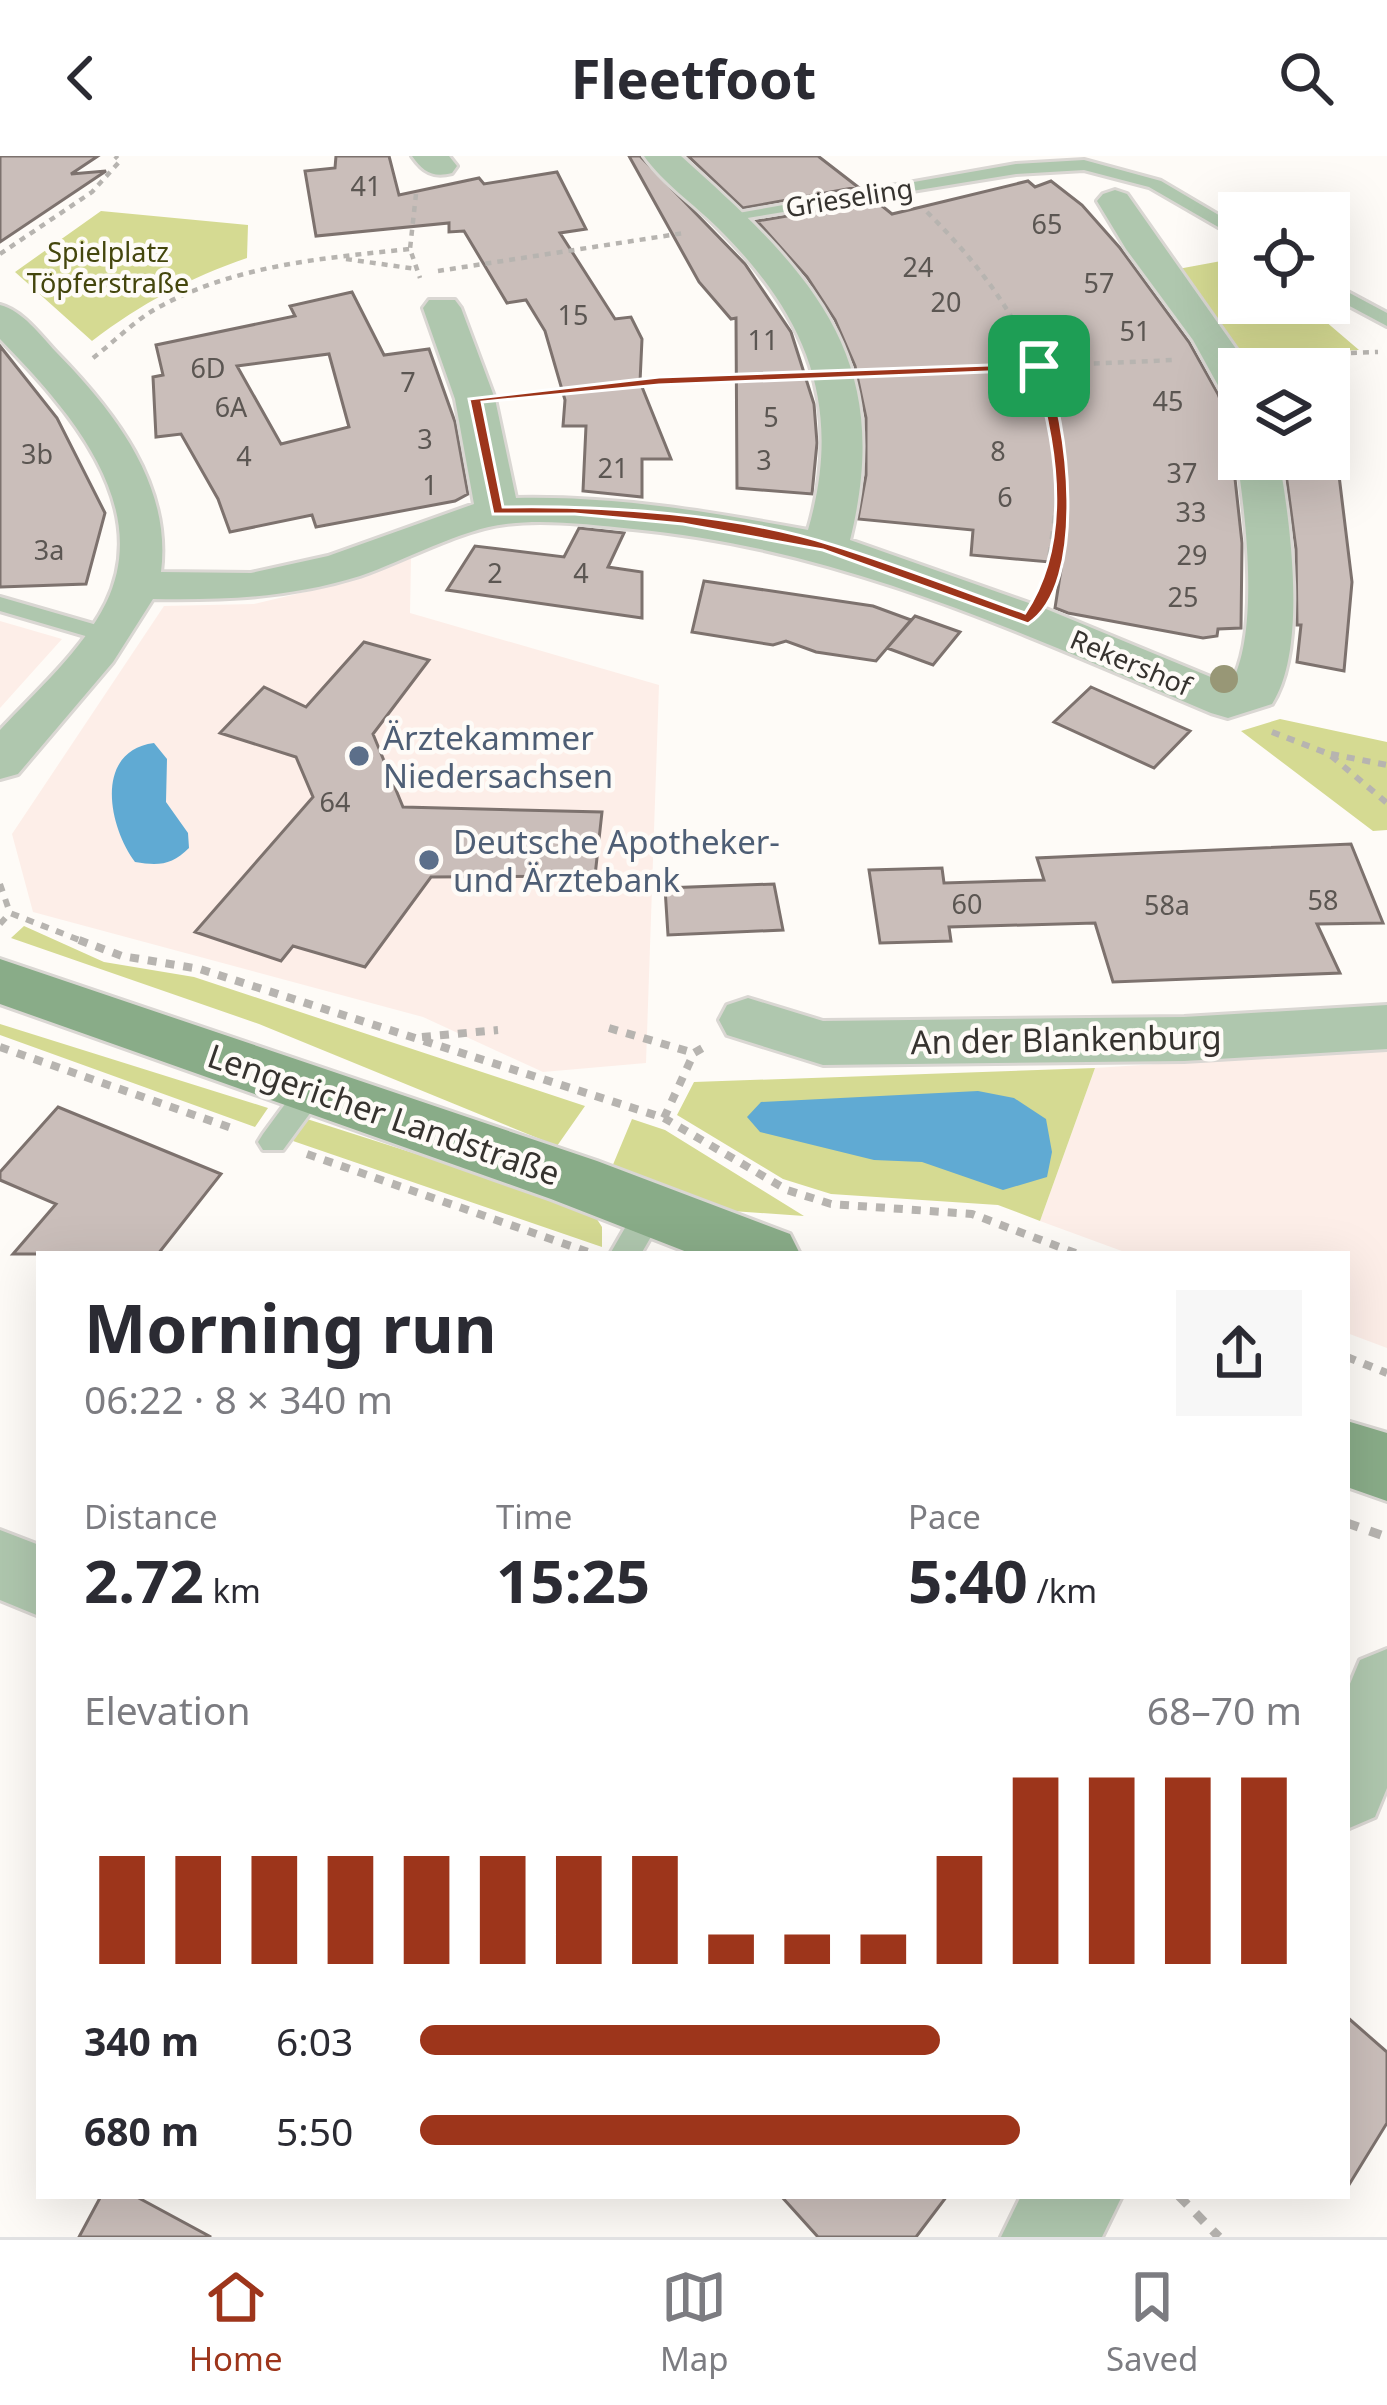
<!DOCTYPE html>
<meta charset="utf-8">
<style>
body{margin:0;font-family:"Noto Sans",sans-serif;background:#f7f7f7;color:#2b2b33;height:100vh;display:flex;flex-direction:column;font-size:45px;white-space:nowrap}
*{box-sizing:border-box;margin:0}
p{font-size:39px;color:#7c7c81}
.icon{flex:none;width:66px;height:66px;fill:none;stroke:currentColor;stroke-width:2;stroke-linecap:round;stroke-linejoin:round}
.map{position:relative;flex:1;overflow:hidden}
.side{position:absolute;left:36px;top:1095px;width:1314px;height:948px;display:flex;flex-direction:column;background:#fff;border-radius:0px;box-shadow:0 12px 48px #0002}
.side>*{flex:none}
.buttons{position:absolute;left:1218px;top:36px;display:grid;gap:24px}
.buttons a{display:grid;place-items:center;width:132px;height:132px;border-radius:0px;background:#fff;box-shadow:0 12px 48px #0002;font-size:60px}
.pin{position:absolute;display:grid;place-items:center;width:102px;height:102px;color:#fff;margin:-51px;border-radius:24px;box-shadow:0 6px 18px #0006}
.round{display:grid;place-items:center;flex:none;width:126px;height:126px;border-radius:0px;background:#f7f7f7}
.summary{display:flex;align-items:center;justify-content:space-between;height:204px;padding:0 48px}
h1{font-size:66px;font-weight:700;line-height:90px}
.figures{display:grid;grid-template-columns:repeat(3,1fr);gap:18px;height:204px;padding:12px 48px}
.figures div{display:grid;align-content:center}
.figures b{font-size:60px;font-weight:700}
.figures small{font-size:33px;font-weight:400}
.figures p{font-size:33px}
.chart{height:336px;padding:24px 48px}
.chart p{display:flex;justify-content:space-between}
.chart svg{width:100%;height:216px;margin-top:12px;stroke:#9d351b;stroke-width:6}
ul{padding:0 48px;list-style:none;font-size:39px}
li{display:grid;grid-template-columns:192px 144px 1fr;align-items:center;height:90px}
li i{height:30px;border-radius:15px;background:#9d351b}
header{display:flex;justify-content:space-between;align-items:center;height:156px;padding:0 48px;background:#fff;font-size:54px;font-weight:700}
.menu{display:flex;justify-content:space-around;align-items:center;height:168px;border-top:3px solid #e1e1e2;background:#fff;font-size:33px;color:#7c7c81}
.menu a{display:grid;justify-items:center;gap:6px}
.menu .current{color:#9d351b}
.map>svg:first-child{display:block}
.commercial{fill:#fdeee8}
.green{fill:#d5da92}
.water{fill:#60aad3}
.building{fill:#cabeba;stroke:#7d726e;stroke-width:3;fill-rule:evenodd}
.lines{fill:none;stroke-linecap:round;stroke-linejoin:round}
.lane-casing{stroke:#dad7d3;stroke-width:6}
.street-casing{stroke:#dad7d3;stroke-width:6}
.secondary-casing{stroke:#dad7d3;stroke-width:6}
.path-far3{stroke:#b7b4b0;stroke-width:4.5;stroke-dasharray:6 6;stroke-linecap:butt}
.path-far2{stroke:#b7b4b0;stroke-width:6;stroke-dasharray:8 8;stroke-linecap:butt}
.path-far1{stroke:#b7b4b0;stroke-width:8;stroke-dasharray:9 9;stroke-linecap:butt}
.path{stroke:#b7b4b0;stroke-width:9;stroke-dasharray:12 12;stroke-linecap:butt}
.lane{fill:#afc7ae;fill-rule:evenodd}
.street{fill:#afc7ae;fill-rule:evenodd}
.secondary{fill:#89ac88;fill-rule:evenodd}
.tree{fill:#989776}
.route{fill:#9d351b;stroke:#fff;stroke-width:3;fill-rule:evenodd}
.service-dot{fill:#5c6f8a;stroke:#fefbf7;stroke-width:4.5}
.labels{text-anchor:middle;dominant-baseline:central;stroke-width:9;stroke-linejoin:round;paint-order:stroke}
.number-label{font-size:27px;fill:#5b5652}
.far-street-label{font-size:27px;fill:#36332f;stroke:#fefbf7}
.far-park-label{font-size:27px;fill:#44460d;stroke:#fefbf7}
.service-label{font-size:33px;fill:#4e5e75;stroke:#fefbf7;text-anchor:start}
.street-label{font-size:33px;fill:#36332f;stroke:#fefbf7}
</style>
<header><svg class="icon" aria-label="back" viewBox="0 0 24 24"><path d="M15 5l-7 7 7 7"/></svg>Fleetfoot<svg class="icon" aria-label="search" viewBox="0 0 24 24"><circle cx="10" cy="10" r="6"/><path d="M15 15l6 6"/></svg></header>
<div class="map">
<svg width="1387" height="2081" viewBox="0 0 1387 2081">
<rect width="100%" height="100%" fill="#fefbf7"/>
<path class="commercial" d="M411,402L410,457L659,529L646,907L543,916L423,861L33,756L12,678L164,450L254,448L347,426Z
M0,465L62,483L0,552Z
M1387,893V1192L1347,1177V1098H1130L1040,1065L1095,912Z"/>
<path class="green" d="M101,55L248,69L247,102C189,122 142,147 92,185L15,116Z
M1232,103L1239,107V147H1304L1359,194L1237,199L1178,113Z
M1280,563L1387,586V674L1373,675L1241,575Z
M24,770L104,806L194,821L585,950L557,990L259,868L11,782Z
M0,868L268,952L255,971L0,879Z
M1095,912L1040,1065L998,1049L831,1038L783,1023L677,959L694,926Z
M307,963L591,1054L602,1071V1091L293,985Z
M632,963L665,974L804,1060L732,1055L612,1011Z"/>
<path class="water" d="M154,587L167,603L166,646L188,677L189,692C172,709 159,710 135,706C108,670 94,595 154,587Z
M978,935L1014,942L1046,963L1052,996L1047,1021L1003,1034L922,1006L874,1004L760,976L747,961L761,946Z"/>
<path class="building" d="M0,0H98L71,18L106,15L0,86Z
M336,0H389L399,39L479,22L484,28L557,16L586,73L560,77L615,163L631,161L642,183L640,226L671,303H642V341L583,335L586,270H563L565,244L545,175L526,144L507,147L464,75L449,76V67L316,80L305,15L335,12Z
M629,0H640L745,108L791,176L814,248L817,287L812,338L737,332L736,162L731,163L699,126Z
M688,0H818L858,31L743,52Z
M1028,25L1035,31L1051,25L1082,49L1120,92L1189,186L1218,238L1239,292L1233,304L1242,387L1241,472L1218,473L1217,480L1203,482L1068,457L1055,452L1062,407L971,399L973,374L858,363L866,319V262L855,210L835,164L807,121L757,65L876,45L892,58Z
M352,136L384,199L429,193L455,266L468,338L455,345L316,371L312,359L230,376L218,343L181,278L156,281L153,221L163,219L156,189L295,160L290,150ZM329,198L349,271L281,288L237,210Z
M0,190L57,262L105,357L86,428L0,431Z
M1284,303H1337L1352,426L1344,515L1297,506L1301,469H1297L1296,393Z
M579,372L624,377L608,411L642,416V462L447,434L475,390L564,401Z
M704,425L873,450L911,464L876,505L816,496L786,485L773,489L692,476Z
M915,460L960,476L933,509L887,492Z
M364,486L429,504L373,578L403,651L602,656L595,720L431,721L365,811L293,790L281,805L195,776L313,641L296,601L220,577L264,531L306,551Z
M1091,531L1190,575L1154,612L1054,566Z
M1351,688L1383,767L1317,768L1340,817L1113,826L1095,767L949,771L951,785L880,787L869,714L942,712L944,727L1044,724L1037,702Z
M774,728L783,774L668,779L665,732Z
M58,951L221,1018L158,1098H13L56,1048L0,1024V1016Z
M1347,1861L1387,1896V1967L1347,2032Z
M101,2040H135L211,2081H79Z
M781,2040H947L916,2081H818Z"/>
<g class="lines">
<g class="lane-casing">
<path id="lane" d="M1084,4L1161,25L1239,71V83L1149,31L1084,14L1016,18L729,65L721,60L1016,8Z
M1329,126L1387,157V170L1329,139Z
M0,441L114,474L117,479L106,486L0,455Z
M312,922L322,925L326,933L322,941L283,994H263L258,986L263,978L302,925Z
M652,1041L663,1044L667,1053L641,1098H610L641,1044Z"/>
</g>
<g class="street-casing">
<path id="street" d="M412,0H449L457,10L452,17C433,22 423,16 412,0Z
M644,0H681C810,116 896,199 850,384L1046,453L1230,529C1260,480 1246,360 1237,303H1279C1290,365 1308,493 1272,548L1228,562L1211,557C1021,477 840,392 633,373C591,369 547,363 506,368C461,373 404,405 360,420C289,442 226,444 153,443L113,506L18,618L0,623V574C36,535 82,495 106,447C155,347 64,249 0,183V149C23,155 40,179 56,196C114,255 172,329 161,416L251,417L328,400L474,348L455,243L423,152L429,144H455L461,152L495,243L516,342C616,340 711,356 808,374C844,250 807,160 718,72C694,48 663,27 644,0Z
M1115,34L1127,38L1246,207L1249,213H1239V245L1225,242L1193,184L1126,93L1097,45L1103,38Z
M748,842L823,865L1184,861L1387,849V893L1184,905L823,909L727,879L719,864L727,849Z
M0,1374L39,1389V1460L0,1444Z
M1387,1493V1632L1375,1661L1347,1673V1535L1360,1504Z
M1021,2040H1122L1102,2081H1001Z"/>
</g>
<g class="secondary-casing">
<path id="secondary" d="M0,803L597,1005L790,1078L800,1098H692L551,1043L0,848Z
M1347,1265L1387,1277V1345L1347,1331Z"/>
</g>
<path class="path-far3" d="M416,38L410,93L420,122
M927,56C1007,135 1065,228 1058,345
M0,98L92,36L120,5L115,0
M346,103L416,113
M438,115L684,77
M1267,200L1378,196
M93,202C115,185 135,164 159,151C236,109 324,102 410,93
M878,217L1174,204
M518,239L659,225L791,220"/>
<path class="path-far2" d="M1046,431L1058,342
M1272,576L1329,598L1387,647
M1331,598L1387,609
M0,728L10,757L87,787
M0,768L10,757"/>
<path class="path-far1" d="M79,784L122,800L200,813L664,962L787,1034L831,1048L972,1058L1078,1098
M609,872L694,897
M422,881L498,874
M0,891L237,974
M664,962L694,897L706,890
M307,998L588,1096
M1347,1201L1387,1217"/>
<path class="path" d="M1347,1367L1387,1381
M1179,2040L1219,2081"/>
<use href="#lane" class="lane"/>
<use href="#street" class="street"/>
<use href="#secondary" class="secondary"/>
</g>
<circle class="tree" cx="1224" cy="523" r="14"/>
<path class="route" d="M1044,207C1068,264 1089,429 1028,468L823,394L683,368L575,358H493L469,243L659,221ZM1034,214C1057,290 1072,386 1025,457C961,434 898,409 833,389C737,358 604,349 503,351L482,246L659,229Z"/>
<g class="service-dot">
<circle cx="359" cy="600" r="12"/>
<circle cx="429" cy="704" r="12"/>
</g>
<g class="labels">
<g class="number-label">
<text x="366" y="29">41</text>
<text x="1047" y="67">65</text>
<text x="918" y="110">24</text>
<text x="1099" y="126">57</text>
<text x="946" y="145">20</text>
<text x="573" y="158">15</text>
<text x="1135" y="174">51</text>
<text x="763" y="183">11</text>
<text x="208" y="211">6D</text>
<text x="408" y="225">7</text>
<text x="1168" y="244">45</text>
<text x="231" y="250">6A</text>
<text x="771" y="260">5</text>
<text x="425" y="282">3</text>
<text x="998" y="294">8</text>
<text x="37" y="297">3b</text>
<text x="244" y="299">4</text>
<text x="764" y="303">3</text>
<text x="613" y="311">21</text>
<text x="1182" y="316">37</text>
<text x="430" y="328">1</text>
<text x="1005" y="340">6</text>
<text x="1191" y="355">33</text>
<text x="49" y="393">3a</text>
<text x="1192" y="398">29</text>
<text x="495" y="416">2</text>
<text x="581" y="416">4</text>
<text x="1183" y="440">25</text>
<text x="335" y="645">64</text>
<text x="1323" y="743">58</text>
<text x="967" y="747">60</text>
<text x="1167" y="748">58a</text>
</g>
<g class="far-street-label">
<text transform="translate(849 41) rotate(-9)">Grieseling</text>
<text transform="translate(1131 506) rotate(23)">Rekershof</text>
</g>
<g class="far-park-label">
<text x="108" y="95">Spielplatz<tspan x="108" dy="31">Töpferstraße</tspan></text>
</g>
<g class="service-label">
<text x="383" y="581">Ärztekammer<tspan x="383" dy="38">Niedersachsen</tspan></text>
<text x="453" y="685">Deutsche Apotheker-<tspan x="453" dy="38">und Ärztebank</tspan></text>
</g>
<g class="street-label">
<text transform="translate(1066 883) rotate(-1)">An der Blankenburg</text>
<text transform="translate(384 958) rotate(19)">Lengericher Landstraße</text>
</g>
</g>
</svg>
<div class="buttons">
<a><svg class="icon" aria-label="locate" viewBox="0 0 24 24"><circle cx="12" cy="12" r="6"/><path d="M12 2v4M12 18v4M2 12h4M18 12h4"/></svg></a>
<a><svg class="icon" aria-label="layers" viewBox="0 0 24 24"><path d="M12 4l9 5-9 5-9-5zM3 14l9 5 9-5"/></svg></a>
</div>
<div class="pin" style="left:1039px;top:210px;background:#1e9e55"><svg class="icon" aria-label="arrive" viewBox="0 0 24 24"><path d="M6 21V4h12l-3 4 3 4H6"/></svg></div>
<section class="side">
<div class="summary"><div><h1>Morning run</h1><p>06:22 · 8 × 340 m</p></div><a class="round"><svg class="icon" aria-label="share" viewBox="0 0 24 24"><path d="M12 15V3M7 8l5-5 5 5M5 13v7h14v-7"/></svg></a></div>
<div class="figures">
<div><p>Distance</p><b>2.72<small> km</small></b></div>
<div><p>Time</p><b>15:25</b></div>
<div><p>Pace</p><b>5:40<small> /km</small></b></div>
</div>
<div class="chart"><p><span>Elevation</span>68–70 m</p>
<svg viewBox="0 0 160 44" preserveAspectRatio="none"><path d="M5 44V22M15 44V22M25 44V22M35 44V22M45 44V22M55 44V22M65 44V22M75 44V22M85 44V38M95 44V38M105 44V38M115 44V22M125 44V6M135 44V6M145 44V6M155 44V6"/></svg>
</div>
<ul>
<li><b>340 m</b>6:03<i style="width:59%"></i></li>
<li><b>680 m</b>5:50<i style="width:68%"></i></li>
</ul>
</section>
</div>
<nav class="menu">
<a class="current"><svg class="icon" aria-label="home" viewBox="0 0 24 24"><path d="M3 11l9-7 9 7M6 9v11h12V9"/></svg>Home</a>
<a><svg class="icon" aria-label="map" viewBox="0 0 24 24"><path d="M3 6l6-2 6 2 6-2v14l-6 2-6-2-6 2zM9 4v14M15 6v14"/></svg>Map</a>
<a><svg class="icon" aria-label="saved" viewBox="0 0 24 24"><path d="M7 4h10v16l-5-4-5 4z"/></svg>Saved</a>
</nav>
